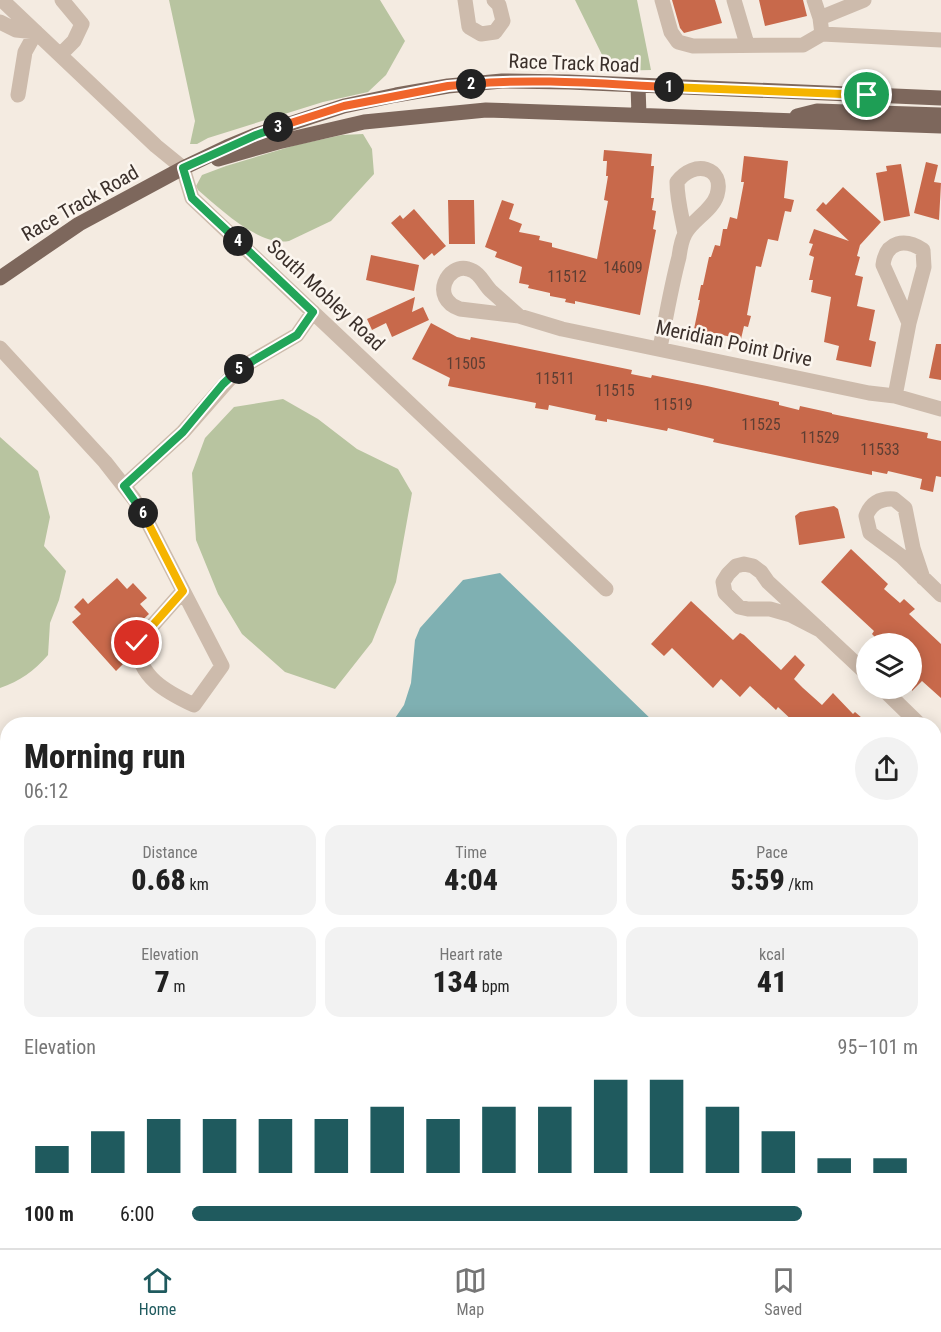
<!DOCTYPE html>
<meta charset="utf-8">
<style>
body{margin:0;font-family:"Roboto Condensed",sans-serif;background:#f2f2f2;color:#222;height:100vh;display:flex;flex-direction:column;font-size:22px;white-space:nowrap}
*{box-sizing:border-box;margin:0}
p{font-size:20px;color:#767676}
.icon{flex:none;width:33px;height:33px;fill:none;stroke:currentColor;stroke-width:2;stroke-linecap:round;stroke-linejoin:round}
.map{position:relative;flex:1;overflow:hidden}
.side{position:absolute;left:0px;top:717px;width:942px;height:531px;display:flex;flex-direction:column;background:#fff;border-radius:24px 24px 0 0;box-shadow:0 3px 15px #0003}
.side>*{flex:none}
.fabs{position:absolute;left:856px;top:633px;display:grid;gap:12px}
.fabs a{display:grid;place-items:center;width:66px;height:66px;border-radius:50%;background:#fff;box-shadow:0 3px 15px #0003;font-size:30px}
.pin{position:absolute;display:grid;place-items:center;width:51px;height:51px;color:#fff;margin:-26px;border:3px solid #fff;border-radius:50%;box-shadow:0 2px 6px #0007}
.km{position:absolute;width:30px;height:30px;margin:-15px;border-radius:50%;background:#222;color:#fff;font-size:16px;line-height:30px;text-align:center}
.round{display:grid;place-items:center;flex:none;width:63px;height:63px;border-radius:32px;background:#f2f2f2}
.headline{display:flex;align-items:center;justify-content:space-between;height:102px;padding:0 24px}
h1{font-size:33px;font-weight:800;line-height:45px}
.metrics{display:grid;grid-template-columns:repeat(3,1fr);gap:9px;height:102px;padding:6px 24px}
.metrics div{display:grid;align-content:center;border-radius:15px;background:#f2f2f2;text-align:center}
.metrics b{font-size:30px;font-weight:800}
.metrics small{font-size:16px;font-weight:400}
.metrics p{font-size:16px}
.chart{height:168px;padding:12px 24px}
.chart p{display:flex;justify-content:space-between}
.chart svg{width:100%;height:108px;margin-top:6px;stroke:#1f5a5e;stroke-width:6}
ul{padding:0 24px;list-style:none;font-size:20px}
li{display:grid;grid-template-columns:96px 72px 1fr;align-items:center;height:45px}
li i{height:15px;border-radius:8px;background:#1f5a5e}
.dock{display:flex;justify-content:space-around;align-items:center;height:84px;border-top:2px solid #e0e0e0;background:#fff;font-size:16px;color:#767676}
.dock a{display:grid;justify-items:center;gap:3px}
.dock .on{color:#1f5a5e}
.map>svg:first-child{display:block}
.green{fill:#b8c4a0}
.water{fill:#7fb0b2}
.building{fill:#c8694b}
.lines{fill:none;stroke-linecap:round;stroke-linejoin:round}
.minor{stroke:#cdbbac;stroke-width:15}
.major{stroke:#7d675c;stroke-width:15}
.split-1-casing{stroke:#fff;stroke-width:12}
.split-2-casing{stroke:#fff;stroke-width:12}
.split-3-casing{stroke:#fff;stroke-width:12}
.split-4-casing{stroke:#fff;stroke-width:12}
.split-5-casing{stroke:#fff;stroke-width:12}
.split-6-casing{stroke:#fff;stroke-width:12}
.split-7-casing{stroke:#fff;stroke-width:12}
.split-1{stroke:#f5b400;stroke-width:8}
.split-2{stroke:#f0652b;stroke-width:8}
.split-3{stroke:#f0652b;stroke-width:8}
.split-4{stroke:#22a559;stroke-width:8}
.split-5{stroke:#22a559;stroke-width:8}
.split-6{stroke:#22a559;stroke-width:8}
.split-7{stroke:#f5b400;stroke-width:8}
.labels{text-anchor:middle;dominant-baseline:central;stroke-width:5;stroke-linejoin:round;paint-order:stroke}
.number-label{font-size:16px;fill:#5e3e33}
.street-label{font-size:20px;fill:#3b302b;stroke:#fbf5ee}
</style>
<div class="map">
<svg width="941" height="1248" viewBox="0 0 941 1248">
<rect width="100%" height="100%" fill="#f4ebe1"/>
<path class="green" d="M169,0H380L405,41L386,75L368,92L323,102L208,138L197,144H190L195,121Z
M575,0H637L651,70L610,71Z
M363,134L372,149L374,174L331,221L289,241C260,247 219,208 198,190L196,186L202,175L226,166L296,145L342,135Z
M283,399L318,419L357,449L398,469L412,493L396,582L372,642L335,689L285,672L242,634L218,594L196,540L192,473L205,438L234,407Z
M0,437L38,471L50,517L44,546L66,571L59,600L50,623L48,655C34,671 20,681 0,688Z
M244,1241V1240L614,1241V1248H244Z"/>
<path class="water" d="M500,573L656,724H391L404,705L411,683L415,640L420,628L463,580Z
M0,984L8,991L7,1095L0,1104Z"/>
<path class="building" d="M672,0H715L722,23L684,33L680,28Z
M759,0H803L807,16L765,26Z
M604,150L652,154L651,166H654L651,198H654L652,210L656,211L653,229L656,230L640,315L575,301V304L565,302L566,299L550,296V293L528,288L529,285L519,283L522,267L495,257L497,252L485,247L502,200L514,204L509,219L522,224L519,232L540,236L539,240L552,243V247L597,259L608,201L604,200L608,176H606L607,161H603Z
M744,156L788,161L784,198L794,200L791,212L785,211L778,241L768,239L761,267L756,266L747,315L751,316L748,327L744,326L741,339L694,329L700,300H698L701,285H703L709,257H711L715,245L720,246L723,229H727L730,217L737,219L744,182H741Z
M926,162L938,165L934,182L941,183L939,220L914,213Z
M901,164L910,216L884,221L876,173L887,171L886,166Z
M843,187L881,222L860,245L857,256L860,257L855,275L863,277L857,306L875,310L869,340L876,342L871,367L836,360L839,346L824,342L831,297L811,292L813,280H809L814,257L809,255L813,244L809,243L814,229L849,241L816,210L823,202L826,205Z
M448,200H474L475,244H449Z
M414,209L446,246L434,256L432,253L424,260L391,223L400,215L403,219Z
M371,255L419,265L414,291L366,280Z
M415,297L412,312L423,307L429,320L392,337L386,323L372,330L367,319Z
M431,323L457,337L470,340L471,337L632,370L631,374L651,378L652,375L707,386L779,402V405L799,410L800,406L832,413V414L928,433L927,438L941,441V477L936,476L933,492L920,489L922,479L888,471L887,474L872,471V475L813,463L713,442L714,439L668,428L667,431L607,419V422L595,420L596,415L549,405L548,410L535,408L536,403L448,386L450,378L412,359Z
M936,344H941V380L929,378Z
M834,506L838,509L845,538L799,545L795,516L800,512Z
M851,549L888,584L884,589L900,603L904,599L915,609L909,614L941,644V698L922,681L912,691V644H882L872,634L874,631L821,582Z
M117,578L127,589L133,583L147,598L140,604L149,614L122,639L127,645L129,658L116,671L72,622L81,614L74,607L83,598L88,604Z
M691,601L733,640L740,633L744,635L781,670L795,655L805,665L794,679L803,688L822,705L833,693L853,714L855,712L869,724H796L778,707L776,710L750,686L740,697L721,679L713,688L672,648L664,656L651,644Z"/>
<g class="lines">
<path class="minor" d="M2,0L156,146L183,168L192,198L606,589
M465,0L469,27L481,34L495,32L503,21L499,5L494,0
M662,0L671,32L678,42L693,46L803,45L822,34L941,40
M734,0L747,44
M814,0L820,18
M0,22L16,30L36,32L25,52L18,95
M822,34L820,18L864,0
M60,55L74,41L82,24L62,0
M519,316C510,308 500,299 491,291C483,283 480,272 468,269C448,263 429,298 460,309L519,316L562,329L869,393L895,396L941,409
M0,348L105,462L134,499L146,519L222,666L194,705C166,692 138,677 137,643L183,591
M660,348C666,317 671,287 679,257C680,250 681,241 685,234C692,220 712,211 717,195C725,167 694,159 677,182C677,200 682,217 685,234
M895,396L909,323L924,267L923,250C905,238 886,241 883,265L909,323
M124,486L183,432L233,375L242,367L297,335L313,312
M923,578L913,548L905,508L894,499C881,498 871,503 866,516L870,533L901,556L941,595
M820,630L791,615L770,609H748L739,607L725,593L723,582L728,574L736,566L744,564L753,566L761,572L768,582L820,630L867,674
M882,688L919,724
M934,739L941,745
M934,1177L941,1172
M0,1223L8,1229
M21,1240L29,1248
M175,1240L183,1248
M651,1240L656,1248
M74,1248L81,1240
M687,1248L698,1240"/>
<path class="major" d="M638,86L639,115
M797,116L817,111L941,115
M218,159L278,142L364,122L486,110L941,126
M0,278L79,224L183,168L227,147L256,135L344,106L396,95L448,86L502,81L569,82L941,98"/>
</g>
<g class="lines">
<g class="split-1-casing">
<path id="split-1" d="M669,87L867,95"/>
</g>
<g class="split-2-casing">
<path id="split-2" d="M471,84C537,78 603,84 669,87"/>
</g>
<g class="split-3-casing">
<path id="split-3" d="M278,127L344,106L448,86L471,84"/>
</g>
<g class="split-4-casing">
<path id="split-4" d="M238,241L192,198L183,168L256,135L278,127"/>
</g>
<g class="split-5-casing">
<path id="split-5" d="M238,241L313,312L297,335L239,369"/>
</g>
<g class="split-6-casing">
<path id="split-6" d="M143,513L124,486L183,432L223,384L239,369"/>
</g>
<g class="split-7-casing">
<path id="split-7" d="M137,643L183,591L143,513"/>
</g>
<use href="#split-1" class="split-1"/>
<use href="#split-2" class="split-2"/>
<use href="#split-3" class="split-3"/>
<use href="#split-4" class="split-4"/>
<use href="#split-5" class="split-5"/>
<use href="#split-6" class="split-6"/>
<use href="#split-7" class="split-7"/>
</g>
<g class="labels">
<g class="number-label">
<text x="623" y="267">14609</text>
<text x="567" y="276">11512</text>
<text x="466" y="363">11505</text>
<text x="555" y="378">11511</text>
<text x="615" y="390">11515</text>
<text x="673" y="404">11519</text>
<text x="761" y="424">11525</text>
<text x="820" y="437">11529</text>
<text x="880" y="449">11533</text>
</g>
<g class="street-label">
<text transform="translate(574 63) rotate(2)">Race Track Road</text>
<text transform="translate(80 203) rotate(-30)">Race Track Road</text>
<text transform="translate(326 295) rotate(43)">South Mobley Road</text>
<text transform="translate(734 343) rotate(12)">Meridian Point Drive</text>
</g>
</g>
</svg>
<div class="fabs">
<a><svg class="icon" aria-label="layers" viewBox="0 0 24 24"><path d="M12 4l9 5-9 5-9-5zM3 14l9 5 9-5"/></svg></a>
</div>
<div class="pin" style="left:867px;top:95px;background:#1e9e55"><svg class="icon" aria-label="arrive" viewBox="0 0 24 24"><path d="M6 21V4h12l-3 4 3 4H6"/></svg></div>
<div class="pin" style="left:137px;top:643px;background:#d93025"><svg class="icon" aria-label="check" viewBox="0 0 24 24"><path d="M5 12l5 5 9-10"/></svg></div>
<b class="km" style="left:669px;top:87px">1</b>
<b class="km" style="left:471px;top:84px">2</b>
<b class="km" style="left:278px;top:127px">3</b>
<b class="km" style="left:238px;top:241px">4</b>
<b class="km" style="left:239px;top:369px">5</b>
<b class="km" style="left:143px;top:513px">6</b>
<section class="side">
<div class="headline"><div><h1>Morning run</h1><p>06:12</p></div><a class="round"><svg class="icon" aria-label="share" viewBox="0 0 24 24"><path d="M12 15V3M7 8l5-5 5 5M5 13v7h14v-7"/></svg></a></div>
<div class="metrics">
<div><p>Distance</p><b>0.68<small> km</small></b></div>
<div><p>Time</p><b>4:04</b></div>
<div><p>Pace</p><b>5:59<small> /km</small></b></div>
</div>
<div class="metrics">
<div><p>Elevation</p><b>7<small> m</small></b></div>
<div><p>Heart rate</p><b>134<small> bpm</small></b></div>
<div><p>kcal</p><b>41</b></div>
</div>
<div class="chart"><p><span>Elevation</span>95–101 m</p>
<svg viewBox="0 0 160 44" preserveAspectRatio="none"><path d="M5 44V33M15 44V27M25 44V22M35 44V22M45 44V22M55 44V22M65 44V17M75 44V22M85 44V17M95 44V17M105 44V6M115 44V6M125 44V17M135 44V27M145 44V38M155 44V38"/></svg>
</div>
<ul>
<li><b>100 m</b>6:00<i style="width:84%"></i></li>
</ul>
</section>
</div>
<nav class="dock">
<a class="on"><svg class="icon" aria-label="home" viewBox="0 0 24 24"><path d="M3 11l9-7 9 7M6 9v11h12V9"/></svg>Home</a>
<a><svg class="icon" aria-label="map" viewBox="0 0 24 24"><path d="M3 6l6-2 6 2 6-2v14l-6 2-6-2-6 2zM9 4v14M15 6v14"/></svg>Map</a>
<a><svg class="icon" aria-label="saved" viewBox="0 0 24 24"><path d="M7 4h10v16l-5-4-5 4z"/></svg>Saved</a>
</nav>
